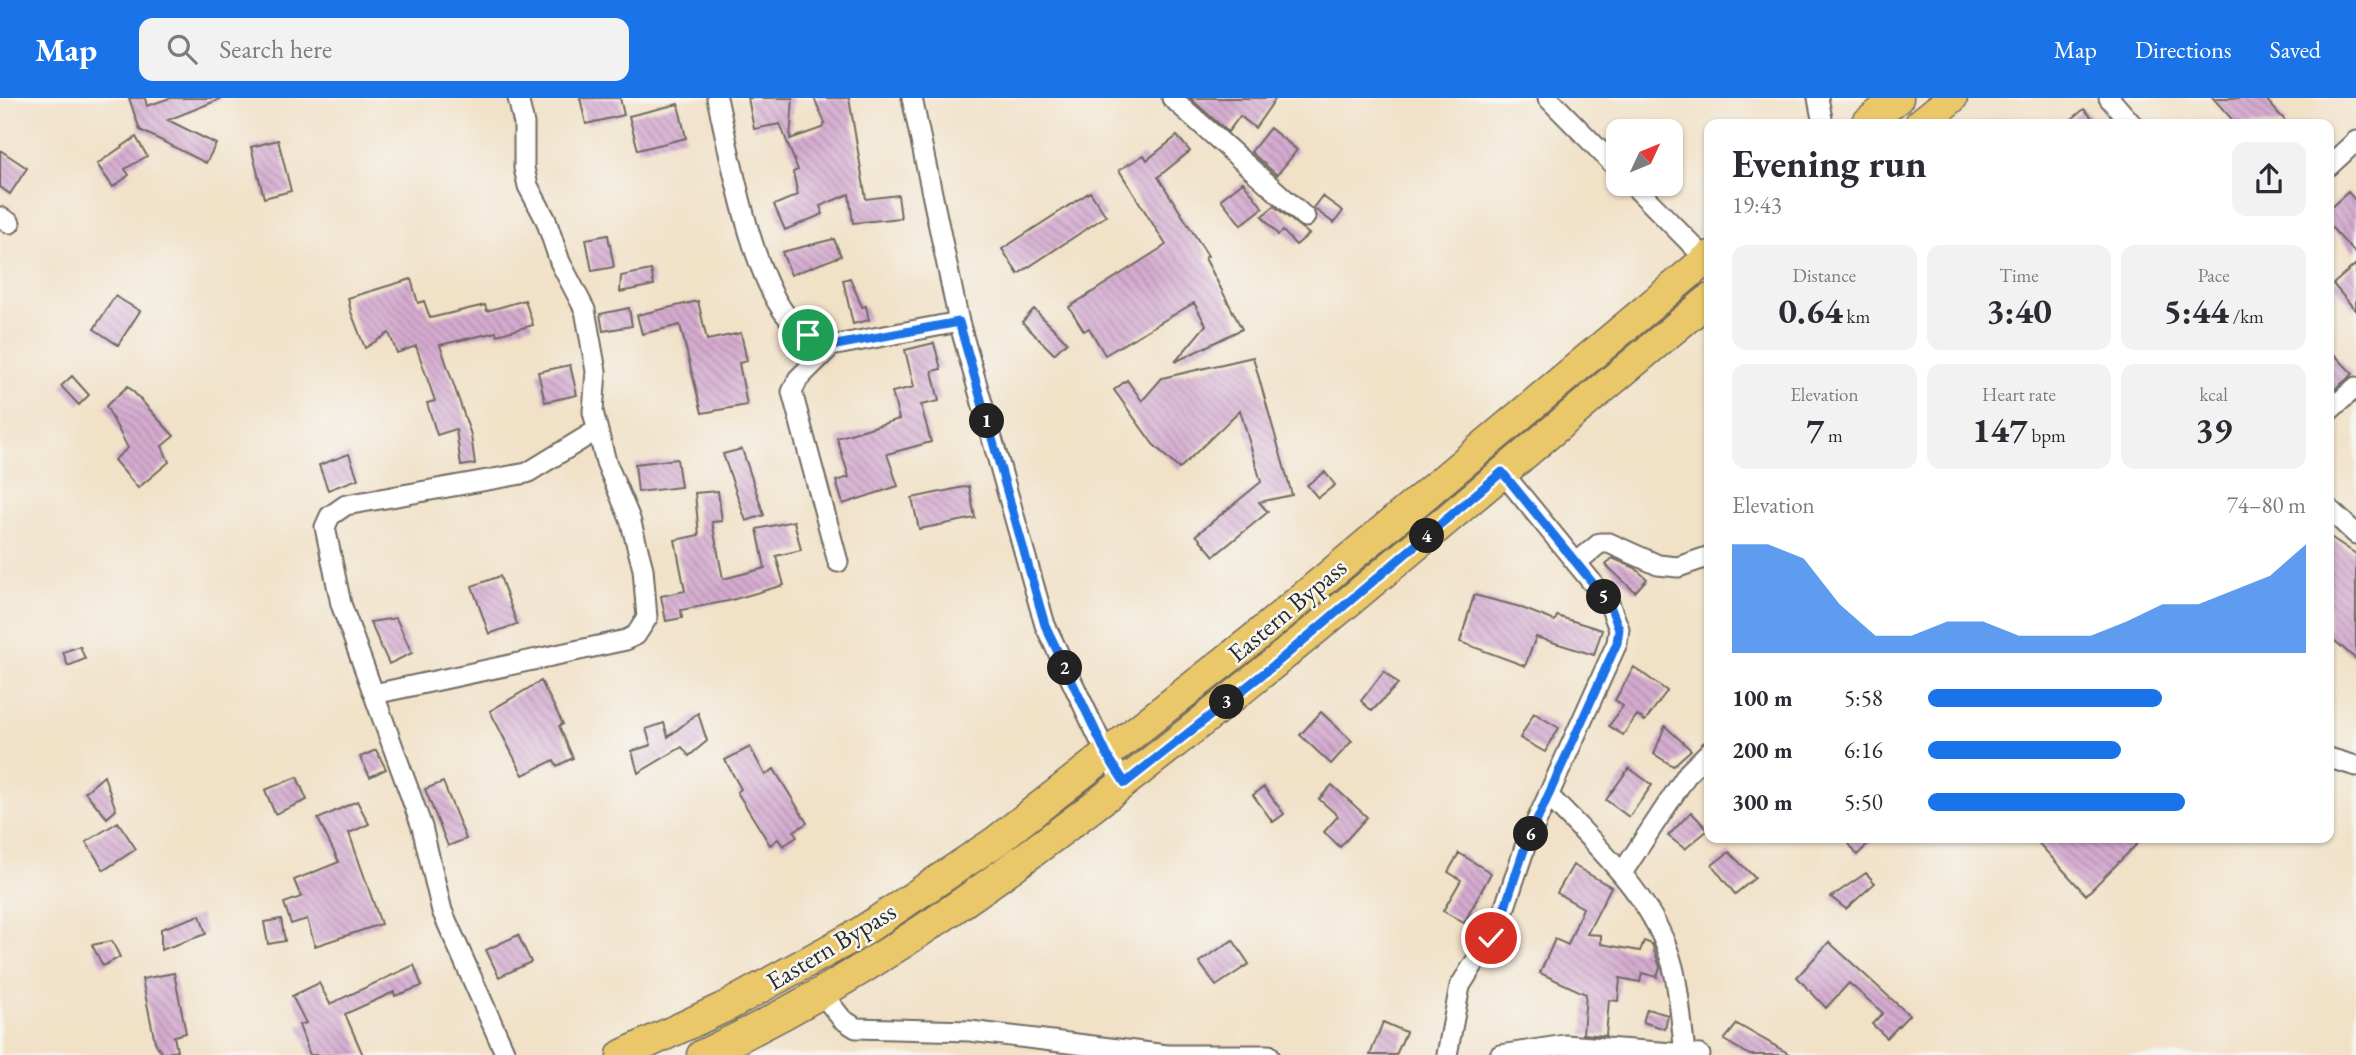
<!DOCTYPE html>
<meta charset="utf-8">
<style>
body{margin:0;font-family:"EB Garamond",serif;background:#f2f2f3;color:#2b2b33;height:100vh;display:flex;flex-direction:column;font-size:26px;white-space:nowrap}
*{box-sizing:border-box;margin:0}
p{font-size:23px;color:#7c7c81}
.icon{flex:none;width:38px;height:38px;fill:none;stroke:currentColor;stroke-width:2;stroke-linecap:round;stroke-linejoin:round}
.map{position:relative;flex:1;overflow:hidden}
.sheet{position:absolute;left:1704px;top:21px;width:630px;height:724px;display:flex;flex-direction:column;background:#fff;border-radius:14px;box-shadow:0 2px 5px #0004}
.sheet>*{flex:none}
.needle{width:46px;rotate:46deg}
.fabs{position:absolute;left:1606px;top:21px;display:grid;gap:14px}
.fabs a{display:grid;place-items:center;width:77px;height:77px;border-radius:14px;background:#fff;box-shadow:0 2px 5px #0004;font-size:35px}
.pin{position:absolute;display:grid;place-items:center;width:60px;height:60px;color:#fff;margin:-30px;border:4px solid #fff;border-radius:50%;box-shadow:0 2px 7px #0007}
.km{position:absolute;width:35px;height:35px;margin:-18px;border-radius:50%;background:#222;color:#fff;font-size:19px;line-height:35px;text-align:center}
.round{display:grid;place-items:center;flex:none;width:74px;height:74px;border-radius:14px;background:#f2f2f3}
.summary{display:flex;align-items:center;justify-content:space-between;height:119px;padding:0 28px}
h1{font-size:38px;font-weight:700;line-height:52px}
.figures{display:grid;grid-template-columns:repeat(3,1fr);gap:10px;height:119px;padding:7px 28px}
.figures div{display:grid;align-content:center;border-radius:14px;background:#f2f2f3;text-align:center}
.figures b{font-size:35px;font-weight:700}
.figures small{font-size:19px;font-weight:400}
.figures p{font-size:19px}
.chart{height:196px;padding:14px 28px}
.chart p{display:flex;justify-content:space-between}
.chart svg{width:100%;height:126px;margin-top:7px;fill:#1a73e8;opacity:.7}
ul{padding:0 28px;list-style:none;font-size:23px}
li{display:grid;grid-template-columns:112px 84px 1fr;align-items:center;height:52px}
li i{height:18px;border-radius:9px;background:#1a73e8}
header{display:flex;align-items:center;gap:42px;box-sizing:border-box;height:98px;padding:0 35px;background:#1a73e8;color:#fff}
header strong{font-size:33px}
nav{display:flex;gap:38px;margin-inline-start:auto;font-size:24px}
.search{width:490px;height:63px;background:#f2f2f3;display:flex;align-items:center;gap:18px;box-sizing:border-box;padding:0 24px;border-radius:14px;color:#7c7c81;font-size:26px}
.map>svg:first-child{display:block}
.building{fill:url(#building-back-hatch)}
.lines{fill:none;stroke-linecap:round;stroke-linejoin:round}
.minor-casing{stroke:#706b62;stroke-width:23}
.primary-casing{stroke:#706b62;stroke-width:33}
.minor{stroke:#fff;stroke-width:19}
.primary{stroke:#eac769;stroke-width:30}
.route-casing{stroke:#fff;stroke-width:14}
.route{stroke:#1a73e8;stroke-width:9}
.labels{text-anchor:middle;dominant-baseline:central;stroke-width:5;stroke-linejoin:round;paint-order:stroke}
.street-label{font-size:26px;fill:#2b2b2b;stroke:#f6f6f2}
</style>
<header>
<strong>Map</strong>
<div class="search"><svg class="icon" aria-label="search" viewBox="0 0 24 24"><circle cx="10" cy="10" r="6"/><path d="M15 15l6 6"/></svg>Search here</div>
<nav><a>Map</a><a>Directions</a><a>Saved</a></nav>
</header>
<div class="map">
<svg width="2356" height="957" viewBox="0 0 2356 957">
<defs>
<pattern id="building-back-hatch" width="6" height="6" patternUnits="userSpaceOnUse" patternTransform="scale(1.75)"><rect width="6" height="6" fill="#d5abd0"/><path d="M-1 5l2 2M0 0l6 6M5-1l2 2" fill="none" stroke="#ad8ba9"/></pattern>
</defs>
<rect width="100%" height="100%" fill="#f6f6f2"/>
<filter id="ink" filterUnits="userSpaceOnUse"><feTurbulence type="fractalNoise" baseFrequency=".0143" numOctaves="2"/><feDisplacementMap in="SourceGraphic" scale="14" xChannelSelector="R" yChannelSelector="G"/><feConvolveMatrix kernelMatrix="1 2 1 2 8 2 1 2 1" color-interpolation-filters="sRGB"/></filter>
<filter id="wash" filterUnits="userSpaceOnUse"><feTurbulence type="fractalNoise" baseFrequency=".00686" numOctaves="4" result="noise"/><feDisplacementMap in="SourceGraphic" scale="28" xChannelSelector="R" yChannelSelector="G"/><feGaussianBlur stdDeviation="1.57" result="paint"/><feColorMatrix in="noise" values="0 0 0 0 0 0 0 0 0 0 0 0 0 0 0 0 0 1.4 0 .05"/><feComposite in="paint" operator="in"/></filter>
<g filter="url(#wash)">
<rect width="100%" height="100%" fill="#f1e1c7"/>
<g id="blocks">
<path class="building" d="M129,0H145L147,8L170,0H223L168,22L216,46L206,65L140,32Z
M580,0H620L624,17L586,26Z
M748,0H793L790,41L822,30L825,25L814,0H849L866,101L898,97L901,120L853,125L849,96L820,108L823,116L785,132L774,107L798,97L793,74L798,72L780,26L754,31Z
M1190,0H1276L1255,30L1240,18L1228,34Z
M2213,0H2265L2288,26H2236Z
M678,6L686,40L638,52L629,18Z
M2084,11L2098,26H2066Z
M1270,30L1297,52L1277,77L1251,54Z
M1177,38L1190,53L1158,79L1208,158L1205,160L1242,231L1175,264L1206,227L1194,205L1105,257L1089,230L1084,233L1069,209L1166,147L1119,72L1144,57L1147,62Z
M136,39L147,58L125,71L129,77L113,89L97,66Z
M278,42L291,93L264,100L251,49Z
M0,52L27,70L10,96L0,89Z
M1243,84L1263,110L1241,127L1221,101Z
M1090,94L1106,118L1018,176L1002,151Z
M2348,94L2356,103V156L2329,127V111Z
M1322,98L1343,113L1334,125L1313,110Z
M1274,108L1309,136L1296,147L1283,133L1278,137L1262,118Z
M608,137L614,169L592,173L586,141Z
M834,141L841,158L791,177L782,154Z
M2356,166V213L2333,186Z
M651,172L654,187L620,194L621,178Z
M850,180L862,209L866,208L869,222L853,226L843,182Z
M411,181L418,205L424,203L430,220L485,207L487,213L525,202L533,227L497,237L496,234L440,247L471,337L475,366L461,368L456,331L437,337L427,305L435,303L416,248L397,255L389,235L365,250L351,214L348,200Z
M115,198L140,213L118,247L94,231Z
M698,203L707,242L741,235L747,263L739,265L747,307L702,315L680,227L642,236L637,217Z
M629,210L632,228L603,233L600,216Z
M1034,211L1067,244L1054,256L1022,224Z
M934,245L941,271L932,273L939,303L921,307L931,344L887,356L898,388L843,406L836,383L849,379L837,340L899,321L892,294L914,289L905,252Z
M2329,251L2353,276L2329,296Z
M1253,259L1292,397L1259,404L1268,414L1214,458L1196,437L1261,384L1240,312L1179,371L1153,346L1114,292L1127,282L1142,303L1162,280Z
M570,267L577,297L545,304L538,274Z
M72,278L89,297L79,307L61,288Z
M128,288L174,338L162,348L169,364L138,390L114,362L128,350L106,308Z
M742,351L764,417L746,423L723,356Z
M349,356L358,381L328,392L319,367Z
M677,361L681,389L638,394L635,366Z
M1325,374L1335,387L1318,400L1307,387Z
M969,388L975,420L919,431L912,400Z
M718,393L722,423L712,424L723,481L765,470L757,431L794,423L801,452L776,458L784,487L728,503L681,512L682,520L666,523L661,498L685,493L675,442L699,437L695,395Z
M2329,438L2356,456V561L2329,538Z
M1612,460L1635,470L1647,481L1635,494L1606,467Z
M500,478L517,526L489,536L472,488Z
M1474,497L1517,508L1555,523L1557,518L1602,532L1594,557L1536,539L1525,568L1460,544Z
M396,520L412,555L389,566L370,524Z
M80,548L85,561L68,568L63,554Z
M1634,569L1667,593L1645,623L1637,617L1623,637L1609,628L1623,608L1615,602Z
M1384,573L1398,586L1372,613L1361,603Z
M541,583L563,626L559,628L573,660L557,668L554,662L523,677L490,613Z
M1321,614L1352,643L1331,666L1300,637Z
M698,615L707,643L689,658L682,649L638,675L632,653L651,647L646,631L664,625L668,639Z
M1534,615L1559,630L1545,654L1520,640Z
M1665,628L1691,652L1673,668L1654,656Z
M750,649L765,677L774,671L807,725L794,733L797,739L783,748L778,741L770,747L737,694L741,691L725,662Z
M376,652L386,671L370,679L360,659Z
M1629,670L1652,687L1629,719L1606,702Z
M104,678L116,712L107,720L85,694Z
M297,679L307,702L275,716L265,692Z
M443,684L466,741L448,748L425,691Z
M1332,687L1367,719L1340,749L1324,734L1338,718L1319,701Z
M1264,689L1284,716L1273,724L1253,697Z
M357,703L369,726L349,735L381,826L315,848L307,821L291,826L284,805L301,799L294,782L339,764L318,721Z
M1691,714L1708,732L1685,751L1668,738Z
M118,724L136,751L104,772L86,744Z
M1845,740H1875L1857,757Z
M2034,740H2143L2086,797Z
M1729,754L1755,780L1735,796L1712,767Z
M1459,755L1491,775L1464,825L1443,813L1461,782L1448,774Z
M1573,767L1611,789L1587,836L1601,837V846L1640,853L1644,843L1652,846L1660,869L1657,879L1642,875L1640,884L1620,880L1618,903L1609,902L1606,938L1583,936L1586,896L1540,875L1555,841L1568,847L1583,810L1557,795Z
M1866,775L1875,785L1846,811L1831,799Z
M200,817L206,836L161,852V831Z
M281,821L285,843L268,846L264,824Z
M518,837L531,864L499,879L486,852Z
M1233,842L1249,866L1216,888L1199,864Z
M112,843L120,859L103,868L92,847Z
M1829,844L1909,917L1887,940L1872,926L1883,915L1849,885L1826,910L1797,879Z
M414,867L422,888L395,898L394,894L345,916L363,957H310L299,927L306,925L292,898L319,885L330,906Z
M174,875L186,935L174,938L177,953L162,956L155,944L142,881Z
M1647,911L1668,917L1665,931L1643,924Z
M1383,924L1406,934L1396,957H1370Z
M1737,926L1791,957H1750L1724,942Z"/>
</g>
</g>
<g filter="url(#ink)">
<use href="#blocks" fill-opacity="0" stroke="#706b62" stroke-width="2"/>
<g class="lines">
<g class="minor-casing">
<path id="minor" d="M717,0C730,56 752,182 791,223C802,235 816,241 831,248L798,281L792,294L838,464
M912,0L959,224L1045,527L1107,657L1124,685
M1172,0L1305,119
M1548,0L1619,72
M1818,0L1823,26
M2109,0L2132,26
M2329,68L2356,43
M1632,86L1706,161
M0,119L10,125
M831,248L959,224
M2329,313L2356,289
M2329,411L2356,436
M1576,465L1600,445H1609L1658,467L1678,469L1710,458
M374,596L626,542L636,537L647,520L643,471L630,421L606,364L593,314L596,273L585,212L560,164L546,122L528,88L524,70V26L518,0
M2329,660L2356,668
M1548,697C1596,748 1655,799 1673,869C1680,896 1681,926 1685,954
M1622,775L1688,675L1710,653
M823,897L842,921L856,930L970,933L1167,957
M506,957L442,813L422,729L341,506L325,429L330,418L346,407L527,375L597,332
M1169,957H1269
M1447,957L1460,888L1500,824L1525,749L1617,545L1619,531L1609,505L1502,374
M1500,957L1565,947L1700,957"/>
</g>
<g class="primary-casing">
<path id="primary" d="M1866,26L1898,0
M1920,26L1952,0
M622,957L727,908L858,836L995,744L1252,542L1710,158
M702,957C871,879 1017,769 1162,655C1349,508 1527,352 1710,201"/>
</g>
<use href="#minor" class="minor"/>
<use href="#primary" class="primary"/>
</g>
</g>
<g class="lines" filter="url(#ink)">
<g class="route-casing">
<path id="route" d="M808,237L831,248L959,224L1045,527L1107,657L1125,685L1273,568L1502,374L1609,505L1619,531L1617,545L1525,749L1500,824L1491,840"/>
</g>
<use href="#route" class="route"/>
</g>
<g class="labels">
<g class="street-label">
<text transform="translate(1287 512) rotate(-40)">Eastern Bypass</text>
<text transform="translate(831 848) rotate(-31)">Eastern Bypass</text>
</g>
</g>
</svg>
<div class="fabs">
<a><svg class="needle" viewBox="-14 -14 28 28"><path d="M0-13l5 13h-10z" fill="#e53935"/><path d="M0 13l5-13h-10z" fill="#7c7c81"/></svg></a>
</div>
<div class="pin" style="left:808px;top:237px;background:#1e9e55"><svg class="icon" aria-label="arrive" viewBox="0 0 24 24"><path d="M6 21V4h12l-3 4 3 4H6"/></svg></div>
<div class="pin" style="left:1491px;top:840px;background:#d93025"><svg class="icon" aria-label="check" viewBox="0 0 24 24"><path d="M5 12l5 5 9-10"/></svg></div>
<b class="km" style="left:987px;top:323px">1</b>
<b class="km" style="left:1065px;top:570px">2</b>
<b class="km" style="left:1227px;top:604px">3</b>
<b class="km" style="left:1427px;top:438px">4</b>
<b class="km" style="left:1604px;top:499px">5</b>
<b class="km" style="left:1531px;top:736px">6</b>
<section class="sheet">
<div class="summary"><div><h1>Evening run</h1><p>19:43</p></div><a class="round"><svg class="icon" aria-label="share" viewBox="0 0 24 24"><path d="M12 15V3M7 8l5-5 5 5M5 13v7h14v-7"/></svg></a></div>
<div class="figures">
<div><p>Distance</p><b>0.64<small> km</small></b></div>
<div><p>Time</p><b>3:40</b></div>
<div><p>Pace</p><b>5:44<small> /km</small></b></div>
</div>
<div class="figures">
<div><p>Elevation</p><b>7<small> m</small></b></div>
<div><p>Heart rate</p><b>147<small> bpm</small></b></div>
<div><p>kcal</p><b>39</b></div>
</div>
<div class="chart"><p><span>Elevation</span>74–80 m</p>
<svg viewBox="0 0 160 44" preserveAspectRatio="none"><path d="M0 44V6L10 6L20 11L30 27L40 38L50 38L60 33L70 33L80 38L90 38L100 38L110 33L120 27L130 27L140 22L150 17L160 6V44z"/></svg>
</div>
<ul>
<li><b>100 m</b>5:58<i style="width:62%"></i></li>
<li><b>200 m</b>6:16<i style="width:51%"></i></li>
<li><b>300 m</b>5:50<i style="width:68%"></i></li>
</ul>
</section>
</div>
